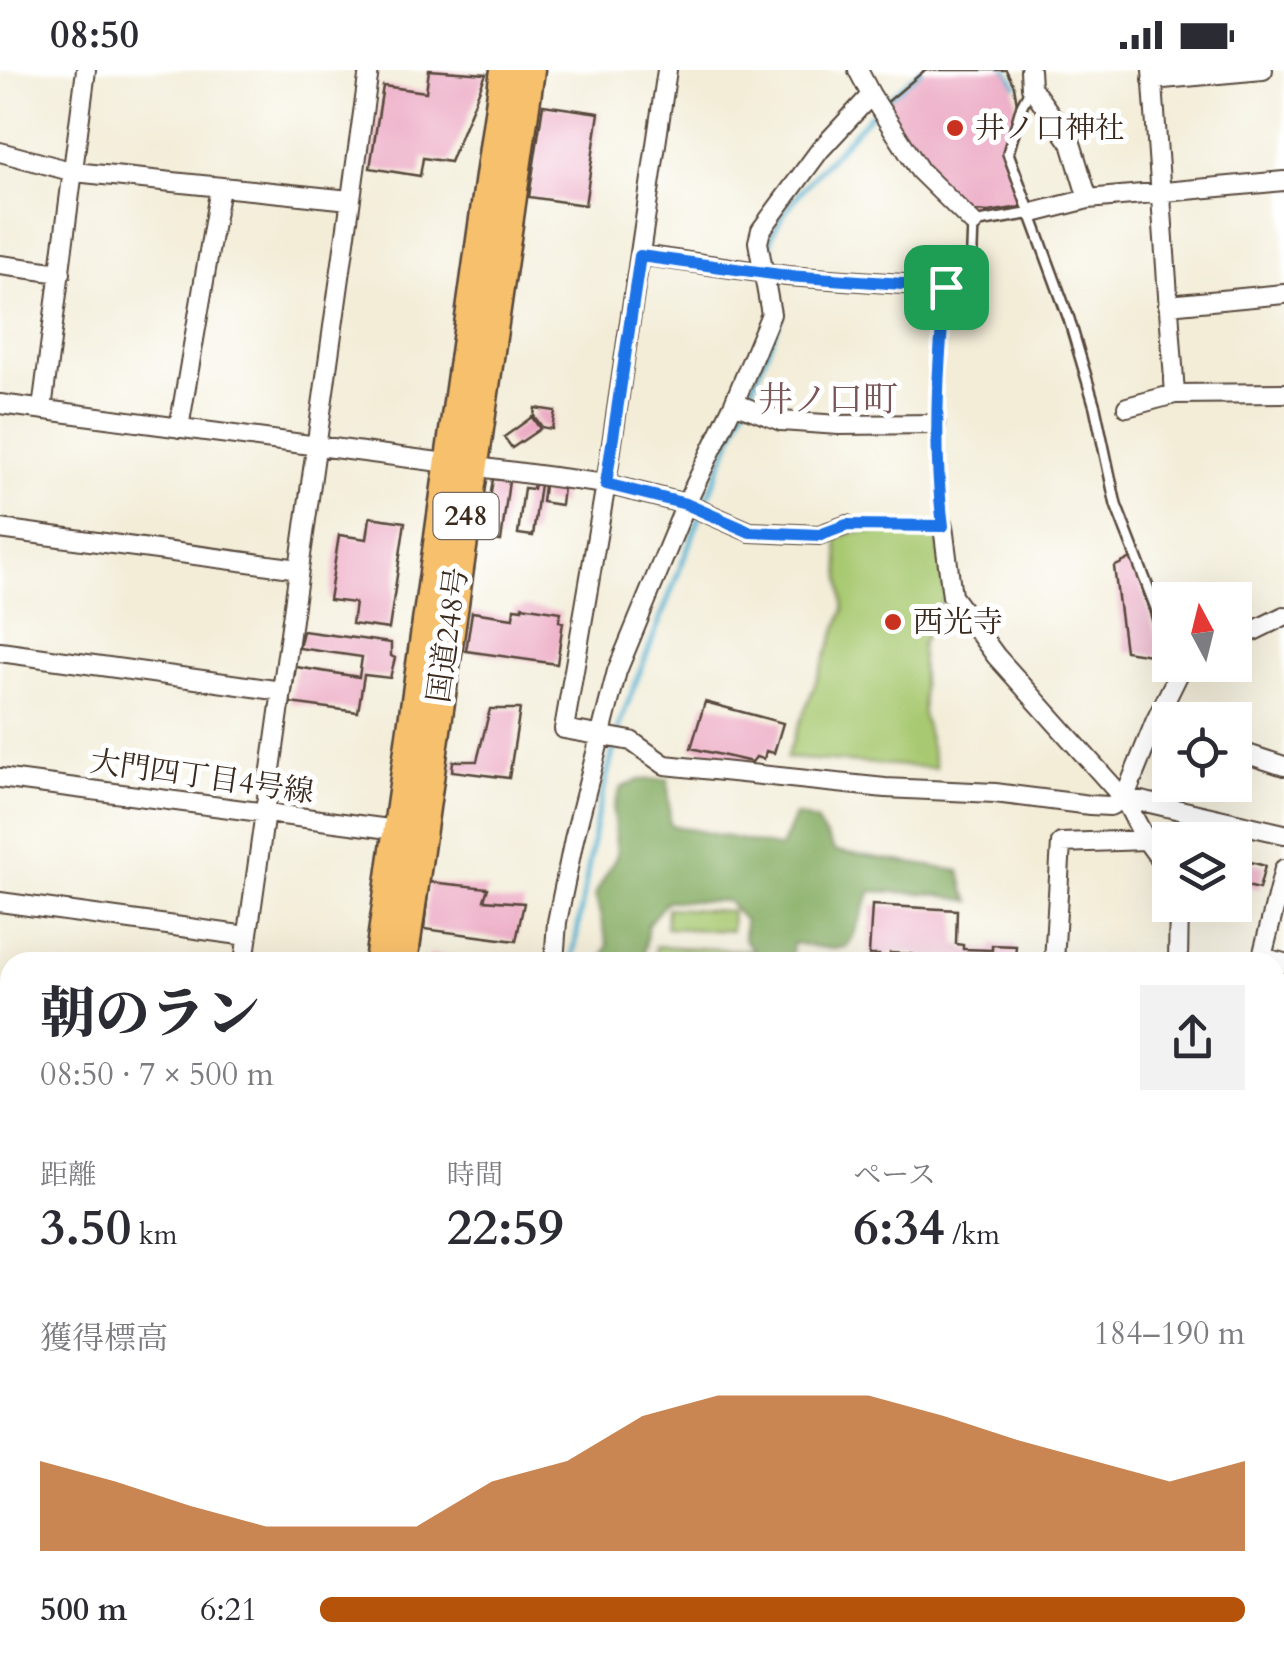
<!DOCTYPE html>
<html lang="ja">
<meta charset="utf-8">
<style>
body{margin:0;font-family:Cardo,"Noto Serif JP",serif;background:#f2f2f3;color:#2b2b33;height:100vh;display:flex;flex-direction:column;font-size:38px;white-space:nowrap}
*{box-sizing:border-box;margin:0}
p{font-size:32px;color:#7c7c81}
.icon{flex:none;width:55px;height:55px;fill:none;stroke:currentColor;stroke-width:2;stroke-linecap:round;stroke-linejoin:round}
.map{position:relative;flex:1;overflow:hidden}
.sheet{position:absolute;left:0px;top:882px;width:1285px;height:718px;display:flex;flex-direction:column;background:#fff;border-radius:30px 30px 0 0;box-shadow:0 10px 40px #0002}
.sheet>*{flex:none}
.needle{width:65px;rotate:353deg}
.controls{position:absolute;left:1152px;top:512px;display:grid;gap:20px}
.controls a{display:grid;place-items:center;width:100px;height:100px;border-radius:0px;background:#fff;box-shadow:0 10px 40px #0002;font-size:50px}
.pin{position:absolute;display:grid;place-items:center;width:85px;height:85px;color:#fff;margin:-42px;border-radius:20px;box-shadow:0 5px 15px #0006}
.round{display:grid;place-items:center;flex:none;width:105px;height:105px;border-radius:0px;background:#f2f2f3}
.overview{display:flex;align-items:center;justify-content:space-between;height:170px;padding:0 40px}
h1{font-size:55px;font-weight:800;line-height:75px}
.metrics{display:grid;grid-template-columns:repeat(3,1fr);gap:15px;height:170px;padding:10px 40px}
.metrics div{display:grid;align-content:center}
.metrics b{font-size:50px;font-weight:800}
.metrics small{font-size:28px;font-weight:400}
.metrics p{font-size:28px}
.chart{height:280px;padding:20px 40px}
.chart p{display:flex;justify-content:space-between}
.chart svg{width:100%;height:180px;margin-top:10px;fill:#b45309;opacity:.7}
ul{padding:0 40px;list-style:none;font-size:32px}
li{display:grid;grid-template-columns:160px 120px 1fr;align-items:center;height:75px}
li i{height:25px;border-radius:12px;background:#b45309}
.status{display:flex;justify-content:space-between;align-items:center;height:70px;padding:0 50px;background:#fff;direction:ltr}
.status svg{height:28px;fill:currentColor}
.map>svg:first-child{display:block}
.green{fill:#a8c971;stroke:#727a48;stroke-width:2.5}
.forest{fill:#86ad63;stroke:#606c40;stroke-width:2.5}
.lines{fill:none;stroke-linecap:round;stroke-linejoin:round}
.stream{stroke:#51b1d0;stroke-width:5}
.building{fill:#eca9c3}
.service-casing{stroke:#57473a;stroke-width:14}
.minor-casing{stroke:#57473a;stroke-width:22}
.tertiary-casing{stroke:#57473a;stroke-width:28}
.trunk-casing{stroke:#57473a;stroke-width:35}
.service{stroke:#fff;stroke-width:9}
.minor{stroke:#fff;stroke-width:18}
.tertiary{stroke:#fff;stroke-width:22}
.trunk{stroke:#f7c06c;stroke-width:30}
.route-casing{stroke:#fff;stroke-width:20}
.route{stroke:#1a73e8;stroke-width:12}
.poi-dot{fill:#c8321e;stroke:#fff;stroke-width:4}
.labels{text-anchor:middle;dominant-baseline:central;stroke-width:10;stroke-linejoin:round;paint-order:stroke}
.shield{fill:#fff;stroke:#766a62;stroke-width:2.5}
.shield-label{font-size:28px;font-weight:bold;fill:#3b2a1e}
.poi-label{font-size:30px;fill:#3b2a1e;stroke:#fff;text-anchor:start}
.street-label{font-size:30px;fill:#3b2a1e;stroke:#fff}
.quarter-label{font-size:35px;fill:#795658;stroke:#fff}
</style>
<div class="status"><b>08:50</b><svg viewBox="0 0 49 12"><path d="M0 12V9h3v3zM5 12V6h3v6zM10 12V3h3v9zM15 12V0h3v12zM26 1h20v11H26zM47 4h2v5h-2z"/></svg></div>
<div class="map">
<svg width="1284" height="1598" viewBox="0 0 1284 1598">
<rect width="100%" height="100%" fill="#fff"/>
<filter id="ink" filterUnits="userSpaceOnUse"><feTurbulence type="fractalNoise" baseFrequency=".01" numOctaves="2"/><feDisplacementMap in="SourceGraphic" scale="20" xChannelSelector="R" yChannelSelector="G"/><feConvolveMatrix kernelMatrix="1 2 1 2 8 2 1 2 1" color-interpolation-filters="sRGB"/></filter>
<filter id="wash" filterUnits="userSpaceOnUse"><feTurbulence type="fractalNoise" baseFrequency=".0048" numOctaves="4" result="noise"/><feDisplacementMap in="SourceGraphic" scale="40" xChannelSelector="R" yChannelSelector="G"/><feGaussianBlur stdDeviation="2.25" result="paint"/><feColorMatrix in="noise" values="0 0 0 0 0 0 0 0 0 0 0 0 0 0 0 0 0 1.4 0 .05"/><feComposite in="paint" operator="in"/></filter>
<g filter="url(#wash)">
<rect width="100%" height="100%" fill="#f3edd8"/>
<path class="green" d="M937,461L945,526L921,575L923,645L936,698L786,688L844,540L837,468L855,462Z
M667,838L732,841L731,861L666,858Z
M656,876L785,882V892H655Z"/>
<path class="forest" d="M668,709L670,755L781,778L795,745L816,751L835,781L960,801L965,823L971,831L935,824L871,821L852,869L846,877L833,879L793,873L791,892H765L744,869L745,851L727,831H667L648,854L643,892H601L608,875L595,825L617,785L613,740L621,718L639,710Z"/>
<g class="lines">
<path class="stream" d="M1006,0L1016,15
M882,34L921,0
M773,198C772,188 768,176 772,166C784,133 848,69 874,42
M704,436L782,245L776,209
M572,892L597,747L620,653L700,447
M630,1590L631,1598"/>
</g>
<g id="blocks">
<path class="building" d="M429,0L486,4L450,92L423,88L420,106L370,98L383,16L426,22Z
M925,0H1006L1014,16L1017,34L1003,82L1023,133L1021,137L988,142L974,141L958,132L923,97L885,34Z
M543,35L599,43L585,135L529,127Z
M535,338L555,341L552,359L542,357L534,346Z
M532,347L540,359L512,378L504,367Z
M493,409L509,411L501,471L484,469Z
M534,413L540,414L533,466L518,464L524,418L533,419Z
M544,415L563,417L561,435L542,432Z
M370,447L405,452L389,559L352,554L355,533L329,530L339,465L367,469Z
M1133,487L1163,587L1125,581L1114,497Z
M522,536L561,542L559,551L563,552L557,594L466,581L472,542L513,548L514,538L522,539Z
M303,561L391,573V586L395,588L390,608L364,605L358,642L290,633L296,597L359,607L362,587L299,578Z
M705,632L783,653L774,683L766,681L764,689L756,687L752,692L691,678Z
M490,639H520L509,708L452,701L453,691H477Z
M1247,791L1265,796L1259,819L1243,815Z
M429,812L488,818L484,830L524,833L516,871L424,859Z
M872,835L957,840L956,874L963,875V879L992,880V875L1016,876L1015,892L919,891V887L910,884L890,883L889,892H878L879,885H869Z
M1216,835H1237V843L1215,842Z
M430,884L478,890V892H428Z
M0,1105L10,1107V1154L2,1208Z"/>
</g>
</g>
<g filter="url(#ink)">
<use href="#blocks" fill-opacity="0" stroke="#57473a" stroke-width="2.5"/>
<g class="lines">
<g class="service-casing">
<path id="service" d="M1031,18L1022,35L1008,83L1069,249L1095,337L1116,435L1170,574
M847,455L943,456C932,377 937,296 946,217L958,207L971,204L973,153L1033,143
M715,1590L725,1598
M903,1598L905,1590"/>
</g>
<g class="minor-casing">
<path id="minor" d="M667,0L606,414L564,659L631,671L665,695L885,718L995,723L1090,735L1110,736L1124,729L1141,731L1284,764
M1030,0L1031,17L1071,73L1088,129
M1152,0L1175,324
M1152,10L1263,0
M871,25L920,101L973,153
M0,82L74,102L350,130
M1033,143L1088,129L1284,111
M640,185L787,206L946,217
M0,195L61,203
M1168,235L1284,224
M734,333L781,351L839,355L936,354
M0,334L606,414L686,434L750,462L819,465L847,455
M1127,337L1175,324L1284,323
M42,339L86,0
M179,358L220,117
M943,456L952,526L996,586L1124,729L1146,770L1170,803
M0,459L299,499
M1235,570L1284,546
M0,582L282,621
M1235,680L1284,696
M0,708L397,760
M1124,729L1155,652L1183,595
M1284,799L1262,887L1284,893
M0,832L247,866
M244,892L369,0
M554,892L557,852L574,769L617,601L686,434L734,333L771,244L758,172L761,160L820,80L871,25L858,0
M1054,892L1061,773L1146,770
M1178,892L1179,835
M0,955L10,956
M1275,1026H1284
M0,1243L10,1245
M1275,1355L1284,1356
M0,1362L10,1363
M0,1497L10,1498
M618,1590L619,1598
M144,1598L145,1590
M812,1598V1590
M1159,1598V1590"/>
</g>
<g class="tertiary-casing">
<path id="tertiary" d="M0,1088L10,1090
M1275,1159L1284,1160
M443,1598L444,1590"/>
</g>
<g class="trunk-casing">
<path id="trunk" d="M380,892L506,0
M402,892L529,0
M279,1598L281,1590
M306,1598L307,1590"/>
</g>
<use href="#service" class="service"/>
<use href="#minor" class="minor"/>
<use href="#tertiary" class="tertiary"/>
<use href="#trunk" class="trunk"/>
</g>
</g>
<g class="lines" filter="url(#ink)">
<g class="route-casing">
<path id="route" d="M640,186L788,206L946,217C937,296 933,377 943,456L847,455L820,465L750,462L686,434L606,414Z"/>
</g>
<use href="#route" class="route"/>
</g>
<g class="poi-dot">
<circle cx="955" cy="58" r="10"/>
<circle cx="893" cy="552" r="10"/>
</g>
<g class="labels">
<rect class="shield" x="433.5" y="423" width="65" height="46" rx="8"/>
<g class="shield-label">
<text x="466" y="446">248</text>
</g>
<g class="poi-label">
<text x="975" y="58">井ノ口神社</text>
<text x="913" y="552">西光寺</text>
</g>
<g class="street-label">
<text transform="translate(448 565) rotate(-82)">国道248号</text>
<text transform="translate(202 707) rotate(8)">大門四丁目4号線</text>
</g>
<g class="quarter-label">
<text x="828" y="330">井ノ口町</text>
</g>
</g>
</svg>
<div class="controls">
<a><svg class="needle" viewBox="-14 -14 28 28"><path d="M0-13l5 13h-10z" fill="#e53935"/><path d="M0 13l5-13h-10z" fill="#7c7c81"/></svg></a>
<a><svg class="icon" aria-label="locate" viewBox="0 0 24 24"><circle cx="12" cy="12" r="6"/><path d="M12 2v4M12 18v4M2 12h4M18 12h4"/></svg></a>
<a><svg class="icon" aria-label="layers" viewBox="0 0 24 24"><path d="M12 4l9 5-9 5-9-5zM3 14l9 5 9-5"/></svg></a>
</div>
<div class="pin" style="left:946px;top:217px;background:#1e9e55"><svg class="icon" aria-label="arrive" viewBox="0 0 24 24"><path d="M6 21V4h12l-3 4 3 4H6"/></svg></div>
<section class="sheet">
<div class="overview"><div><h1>朝のラン</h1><p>08:50 · 7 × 500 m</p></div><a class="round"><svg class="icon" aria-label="share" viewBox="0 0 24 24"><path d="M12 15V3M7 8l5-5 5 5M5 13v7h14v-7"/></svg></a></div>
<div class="metrics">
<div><p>距離</p><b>3.50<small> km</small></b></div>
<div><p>時間</p><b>22:59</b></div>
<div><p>ペース</p><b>6:34<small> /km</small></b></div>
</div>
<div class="chart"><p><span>獲得標高</span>184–190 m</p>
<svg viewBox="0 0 160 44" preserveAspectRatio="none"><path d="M0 44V22L10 27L20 33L30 38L40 38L50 38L60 27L70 22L80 11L90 6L100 6L110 6L120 11L130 17L140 22L150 27L160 22V44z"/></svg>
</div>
<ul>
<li><b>500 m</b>6:21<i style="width:100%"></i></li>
</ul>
</section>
</div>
